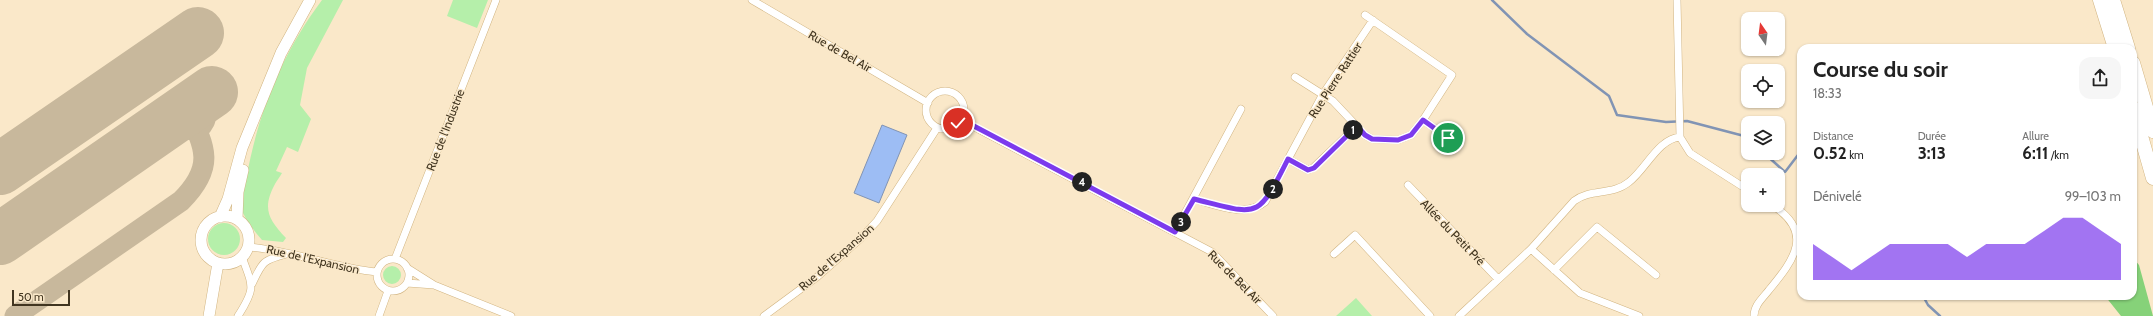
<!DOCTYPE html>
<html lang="fr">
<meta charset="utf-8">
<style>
body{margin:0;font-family:Cabin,sans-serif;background:#f6f6f6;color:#222;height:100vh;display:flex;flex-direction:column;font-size:15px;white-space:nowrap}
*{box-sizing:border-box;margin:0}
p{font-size:13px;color:#767676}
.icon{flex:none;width:22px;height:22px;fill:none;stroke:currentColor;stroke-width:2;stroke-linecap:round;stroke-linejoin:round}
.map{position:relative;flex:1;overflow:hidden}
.panel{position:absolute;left:1797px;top:44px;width:340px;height:256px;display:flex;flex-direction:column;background:#fff;border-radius:12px;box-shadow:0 1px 3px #0004}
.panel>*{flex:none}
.needle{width:26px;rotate:346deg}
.tools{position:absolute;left:1741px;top:12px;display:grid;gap:8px}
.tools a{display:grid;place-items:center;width:44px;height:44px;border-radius:8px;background:#fff;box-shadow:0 1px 3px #0004;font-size:20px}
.scale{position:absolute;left:12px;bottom:10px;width:58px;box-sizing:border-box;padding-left:4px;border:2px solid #413520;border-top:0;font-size:11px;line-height:14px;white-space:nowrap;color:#413520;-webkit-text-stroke:3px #fae8c9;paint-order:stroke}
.pin{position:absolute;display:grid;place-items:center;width:34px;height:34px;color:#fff;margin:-17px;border:2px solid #fff;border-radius:50%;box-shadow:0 1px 4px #0007}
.km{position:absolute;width:20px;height:20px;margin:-10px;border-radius:50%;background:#222;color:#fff;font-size:11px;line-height:20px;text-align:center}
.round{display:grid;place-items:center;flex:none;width:42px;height:42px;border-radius:12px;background:#f6f6f6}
.summary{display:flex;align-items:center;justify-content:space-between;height:68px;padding:0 16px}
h1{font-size:22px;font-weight:700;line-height:30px}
.metrics{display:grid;grid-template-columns:repeat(3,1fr);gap:6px;height:68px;padding:4px 16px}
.metrics div{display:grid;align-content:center}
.metrics b{font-size:17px;font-weight:700}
.metrics small{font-size:11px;font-weight:400}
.metrics p{font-size:11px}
.chart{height:112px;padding:8px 16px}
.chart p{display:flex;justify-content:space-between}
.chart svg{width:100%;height:72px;margin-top:4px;fill:#7c3aed;opacity:.7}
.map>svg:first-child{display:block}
.green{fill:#b5efaa}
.forest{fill:#86d279}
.water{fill:#9dbdf4;stroke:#8194b4}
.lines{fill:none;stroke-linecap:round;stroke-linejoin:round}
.stream{stroke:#8194b4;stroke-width:2.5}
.taxiway{stroke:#c8b89c;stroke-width:21}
.runway{stroke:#c8b89c;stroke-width:52}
.minor-casing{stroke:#d1b480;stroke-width:8}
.secondary-casing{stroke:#d1b480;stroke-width:12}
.motorway-casing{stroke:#d1b480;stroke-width:15}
.minor{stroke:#fff;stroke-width:7}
.secondary{stroke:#fff;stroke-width:11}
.motorway{stroke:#fff;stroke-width:14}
.route-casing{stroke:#fff;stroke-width:8}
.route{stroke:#7c3aed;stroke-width:5}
.labels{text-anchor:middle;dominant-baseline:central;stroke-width:3;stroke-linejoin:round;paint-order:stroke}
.street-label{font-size:12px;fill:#413520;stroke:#fae8c9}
</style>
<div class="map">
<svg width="2153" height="316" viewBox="0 0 2153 316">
<rect width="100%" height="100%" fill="#fae8c9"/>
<path class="green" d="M322,0H343L307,68L300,105L311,119L298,152L287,147L276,171L282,173C280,177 277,180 275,184C262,208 268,219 286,238L283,242L262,240C256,233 247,222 243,213C239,204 244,189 246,180C258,113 281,55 322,0Z
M453,0H488L477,28L447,16Z
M208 239a16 16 0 1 1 32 0a16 16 0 1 1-32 0Z
M383 275a9 9 0 1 1 18 0a9 9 0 1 1-18 0Z
M1356,298L1372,316H1336Z"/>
<path class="forest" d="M2133,258L2139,265L2153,316H2121L2105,296H2133Z"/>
<path class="water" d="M882,125L907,135L879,203L854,193Z"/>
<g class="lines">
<path class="stream" d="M1492,0L1527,34L1609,96L1617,115L1666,122L1687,121L1748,137
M1764,153L1785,172L1801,151
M1923,296L1928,305L1940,316"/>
<path class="taxiway" d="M163,126C176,122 196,139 204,122C207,116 206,108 204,103L198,102
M15,316L181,201C215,167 206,148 187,110"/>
<path class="runway" d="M0,169L198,33
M0,239L212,92"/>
<g class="minor-casing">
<path id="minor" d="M752,0L928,103
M1677,0L1680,137L1690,153L1748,190
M1295,77L1333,101L1365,135L1372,139L1398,140L1411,135L1423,120L1452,75L1365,15
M926 110a19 19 0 1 1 38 0a19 19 0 1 1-38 0Z
M961,120L1212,252L1273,316
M1423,120L1448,138L1460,142
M1288,159L1308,170L1313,168L1357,126
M1408,185L1498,279
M1194,199C1217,205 1244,218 1265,202L1323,94L1373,20
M1175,232L1241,109
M248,247C292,250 333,268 377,272
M1531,249L1580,293L1639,316
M1334,254L1355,235L1430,316
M377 275a16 16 0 1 1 32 0a16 16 0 1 1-32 0Z
M395,259L496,0
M407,268L434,285
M1554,270L1597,227L1656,275
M407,283L434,285L511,316
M252,284C262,263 262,260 286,254
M238,316C256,288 253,287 242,257
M379,316L388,291
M764,316L817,277L860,239L877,221L937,128
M1459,316L1531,249L1574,201C1591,188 1612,196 1629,182C1646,169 1658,139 1680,137
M1754,316C1754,305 1763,298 1769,290C1794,260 1815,232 1772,205"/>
</g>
<g class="secondary-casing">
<path id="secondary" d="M201 240a24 24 0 1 1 48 0a24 24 0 1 1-48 0Z
M220,217L228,199L242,148L265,92L281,53L310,0
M237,219L238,192L243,170
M209,316L218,263"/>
</g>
<g class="motorway-casing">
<path id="motorway" d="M2100,0L2115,48
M2113,0L2128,48
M2133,63L2153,131
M2133,108L2153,178"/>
</g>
<use href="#minor" class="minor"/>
<use href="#secondary" class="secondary"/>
<use href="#motorway" class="motorway"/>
</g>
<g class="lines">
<g class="route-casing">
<path id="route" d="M958,123L961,120L970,124L1175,232L1194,199C1259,215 1257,221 1288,159L1308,170L1314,168L1357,126L1365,135L1372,139L1398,140L1411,135L1423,120L1448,138"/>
</g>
<use href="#route" class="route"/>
</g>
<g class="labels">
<g class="street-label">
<text transform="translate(840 51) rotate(30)">Rue de Bel Air</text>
<text transform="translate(1335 80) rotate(-57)">Rue Pierre Rattier</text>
<text transform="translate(445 130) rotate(-69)">Rue de l'Industrie</text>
<text transform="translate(1453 232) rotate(46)">Allée du Petit Pré</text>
<text transform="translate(836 257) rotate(-41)">Rue de l'Expansion</text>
<text transform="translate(313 259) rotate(13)">Rue de l'Expansion</text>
<text transform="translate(1235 277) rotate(45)">Rue de Bel Air</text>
</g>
</g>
</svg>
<div class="tools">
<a><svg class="needle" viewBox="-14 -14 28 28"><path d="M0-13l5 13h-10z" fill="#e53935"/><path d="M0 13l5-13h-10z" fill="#767676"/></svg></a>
<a><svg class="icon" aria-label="locate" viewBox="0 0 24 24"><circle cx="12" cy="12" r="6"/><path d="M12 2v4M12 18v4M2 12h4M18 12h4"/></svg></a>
<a><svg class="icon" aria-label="layers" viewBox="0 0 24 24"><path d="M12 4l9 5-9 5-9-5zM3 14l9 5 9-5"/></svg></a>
<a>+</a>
</div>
<div class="scale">50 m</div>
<div class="pin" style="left:1448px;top:138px;background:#1e9e55"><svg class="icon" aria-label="arrive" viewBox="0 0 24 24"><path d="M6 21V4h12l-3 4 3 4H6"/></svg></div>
<div class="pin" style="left:958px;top:123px;background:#d93025"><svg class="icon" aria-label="check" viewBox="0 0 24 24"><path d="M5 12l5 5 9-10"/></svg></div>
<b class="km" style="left:1353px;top:130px">1</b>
<b class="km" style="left:1273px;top:189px">2</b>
<b class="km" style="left:1181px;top:222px">3</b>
<b class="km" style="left:1082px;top:182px">4</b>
<section class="panel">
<div class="summary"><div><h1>Course du soir</h1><p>18:33</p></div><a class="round"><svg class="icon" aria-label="share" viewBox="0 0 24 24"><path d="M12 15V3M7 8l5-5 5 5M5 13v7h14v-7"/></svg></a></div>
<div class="metrics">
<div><p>Distance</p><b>0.52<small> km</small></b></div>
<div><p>Durée</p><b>3:13</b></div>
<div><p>Allure</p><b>6:11<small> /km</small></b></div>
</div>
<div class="chart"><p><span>Dénivelé</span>99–103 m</p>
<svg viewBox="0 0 160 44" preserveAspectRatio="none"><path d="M0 44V22L10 30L20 38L30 30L40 22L50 22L60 22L70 22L80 30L90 22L100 22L110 22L120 14L130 6L140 6L150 14L160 22V44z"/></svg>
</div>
</section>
</div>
